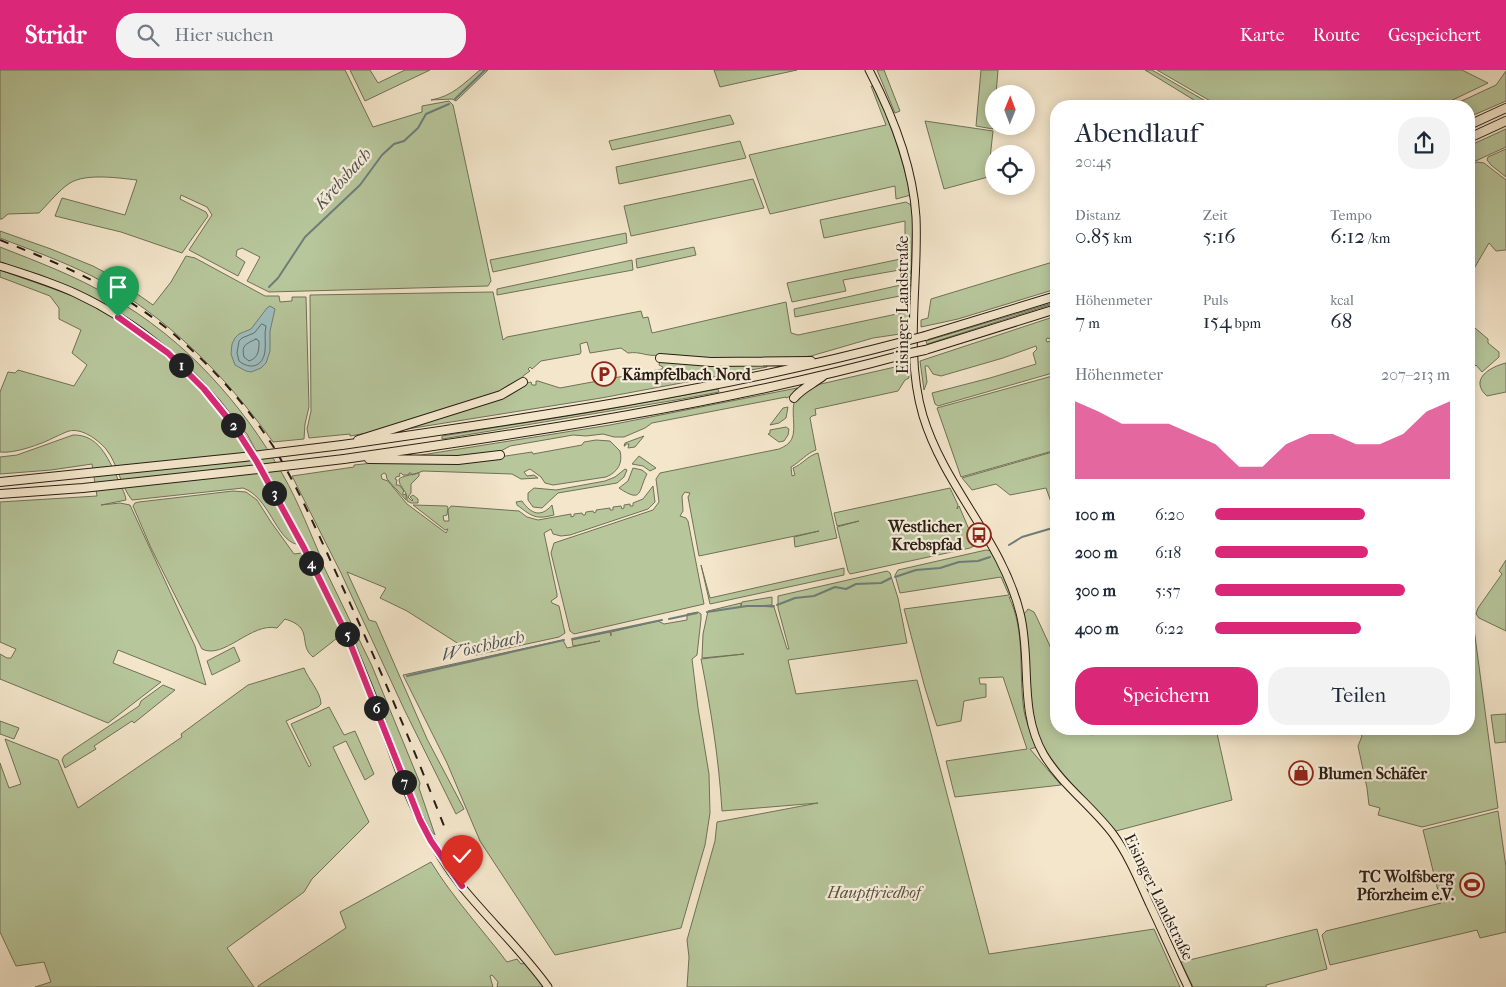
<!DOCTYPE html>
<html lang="de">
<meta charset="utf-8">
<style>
body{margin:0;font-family:"IM FELL French Canon",serif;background:#f2f2f3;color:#1f2937;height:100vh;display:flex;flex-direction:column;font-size:19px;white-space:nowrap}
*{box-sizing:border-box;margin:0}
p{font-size:16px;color:#747a83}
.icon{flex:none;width:28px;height:28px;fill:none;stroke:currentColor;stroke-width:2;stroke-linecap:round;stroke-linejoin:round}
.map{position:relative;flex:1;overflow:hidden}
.panel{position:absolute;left:1050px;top:30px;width:425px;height:635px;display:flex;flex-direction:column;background:#fff;border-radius:20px;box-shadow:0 2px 12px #0003}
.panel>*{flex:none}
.needle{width:32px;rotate:1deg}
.tools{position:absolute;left:985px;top:15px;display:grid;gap:10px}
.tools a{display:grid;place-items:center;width:50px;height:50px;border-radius:50%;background:#fff;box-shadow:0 2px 12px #0003;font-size:25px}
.pin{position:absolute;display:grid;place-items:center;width:42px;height:42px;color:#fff;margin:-51px -21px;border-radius:50% 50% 50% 0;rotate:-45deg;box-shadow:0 0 5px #0007}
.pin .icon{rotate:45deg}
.km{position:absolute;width:25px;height:25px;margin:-12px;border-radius:50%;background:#222;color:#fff;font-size:14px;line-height:25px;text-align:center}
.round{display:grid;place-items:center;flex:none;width:52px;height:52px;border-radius:20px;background:#f2f2f3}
.headline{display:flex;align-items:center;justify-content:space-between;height:85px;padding:0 25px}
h1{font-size:28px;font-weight:600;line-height:38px}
.metrics{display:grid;grid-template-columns:repeat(3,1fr);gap:8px;height:85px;padding:5px 25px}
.metrics div{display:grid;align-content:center}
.metrics b{font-size:21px;font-weight:600}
.metrics small{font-size:14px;font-weight:400}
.metrics p{font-size:14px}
.chart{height:140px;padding:10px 25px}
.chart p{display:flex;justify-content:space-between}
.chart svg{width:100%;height:90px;margin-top:5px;fill:#db2777;opacity:.7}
.cta{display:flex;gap:10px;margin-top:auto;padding:10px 25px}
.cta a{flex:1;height:58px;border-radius:20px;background:#db2777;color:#fff;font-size:20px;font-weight:600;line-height:58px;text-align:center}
.cta a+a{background:#f2f2f3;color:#1f2937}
ul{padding:0 25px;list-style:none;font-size:16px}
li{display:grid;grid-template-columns:80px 60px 1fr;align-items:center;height:38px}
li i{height:12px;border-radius:6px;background:#db2777}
header{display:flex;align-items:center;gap:30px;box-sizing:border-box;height:70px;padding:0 25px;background:#db2777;color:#fff}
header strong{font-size:24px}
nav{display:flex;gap:28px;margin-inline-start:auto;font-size:18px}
.search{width:350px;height:45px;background:#f2f2f3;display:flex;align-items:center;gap:12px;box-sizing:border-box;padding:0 18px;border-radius:20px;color:#747a83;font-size:19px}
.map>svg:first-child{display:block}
.green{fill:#b7c69b;stroke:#707158}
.water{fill:#9ebebe;stroke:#6f7d7a}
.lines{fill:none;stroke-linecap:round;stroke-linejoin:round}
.shore{stroke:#636d69;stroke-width:1}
.stream{stroke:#6f7d7a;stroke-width:2}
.major-casing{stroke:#281c14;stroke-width:9}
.highway-casing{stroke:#281c14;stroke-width:10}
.major{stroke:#f4e6cb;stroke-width:7}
.highway{stroke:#f4e6cb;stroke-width:8}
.rail{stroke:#281c14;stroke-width:2;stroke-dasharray:9 9;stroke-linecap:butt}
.highway-bridge-casing{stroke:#281c14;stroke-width:10;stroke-linecap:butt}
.highway-bridge{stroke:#f4e6cb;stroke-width:8}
.route-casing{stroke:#fff;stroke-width:10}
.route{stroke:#db2777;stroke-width:6}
.labels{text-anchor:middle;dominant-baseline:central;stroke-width:4.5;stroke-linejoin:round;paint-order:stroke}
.street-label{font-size:16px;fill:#281c14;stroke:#f8efdd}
.poi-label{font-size:16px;font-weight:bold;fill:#281c14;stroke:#f8efdd;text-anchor:start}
.park-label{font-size:16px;font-style:italic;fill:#534f3c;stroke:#f8efdd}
.water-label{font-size:18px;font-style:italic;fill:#515550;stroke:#f8efdd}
</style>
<header>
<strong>Stridr</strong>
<div class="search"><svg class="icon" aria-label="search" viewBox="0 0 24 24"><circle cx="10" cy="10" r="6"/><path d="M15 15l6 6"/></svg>Hier suchen</div>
<nav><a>Karte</a><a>Route</a><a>Gespeichert</a></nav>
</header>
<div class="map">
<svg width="1506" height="917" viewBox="0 0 1506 917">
<rect width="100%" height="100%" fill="#f4e6cb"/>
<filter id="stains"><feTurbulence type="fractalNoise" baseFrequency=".004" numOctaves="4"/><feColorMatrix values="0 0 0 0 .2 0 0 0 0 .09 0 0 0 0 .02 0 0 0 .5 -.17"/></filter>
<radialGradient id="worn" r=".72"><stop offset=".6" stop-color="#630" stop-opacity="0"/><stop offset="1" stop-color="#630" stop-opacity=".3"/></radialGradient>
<path class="green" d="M0,0H345L373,57L422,42V36L449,31L453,35L491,211L488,216L269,222L247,211L260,187L242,178L237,180L236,186L245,192L238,206L189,180L212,145L207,137L181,125L180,129L206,142L208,146L182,183L121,162L55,146L62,128L125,145L137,110C119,108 86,103 70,113C59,120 49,133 39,143L8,144L2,149H0Z
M350,0H370L378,13L405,0H430L365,31Z
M480,0H488L456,31L452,29L431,30C453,26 463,14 480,0Z
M714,0H797L720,17Z
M877,0H884L900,41L895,43Z
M981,0H998L996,24H994L993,59L976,56Z
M1145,0H1152L1214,36H1197L1194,30Z
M1157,0H1462L1488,13L1440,36H1219Z
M1506,1V31L1469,47V36H1451L1496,15Z
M871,16L875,17C890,52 902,87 911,125L896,129L895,116L770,144L749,85L886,55Z
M730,45L734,54L612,80L609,71Z
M925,51L993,61L988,107L944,119Z
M1506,59V77L1469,94V76Z
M740,71L746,88L619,114L616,97Z
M1506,79V107L1491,95L1487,90L1488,87Z
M1477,92L1484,93L1506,110V180L1496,181L1489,173L1469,207V96Z
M753,109L764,138L631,166L624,136Z
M906,132L911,135L913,146L909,260L900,263V264L873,268L811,286L791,288H707L660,285C646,287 641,281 628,283L621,278L590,283L587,272L580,274L581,282L580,284L541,291L532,299L530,297L528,299L530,301L523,306V308L507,320L373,362L350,366V364L309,368L307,359L311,341L310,225L493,222L503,270L507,267L641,241L643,248L648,247L652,263L786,232L791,263L798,265L906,242L905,225L795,247L794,239L905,214V199L843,210L846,221L792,232L787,213L905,188V151L824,168L820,150Z
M0,161L51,179L93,196L119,210L123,214L153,235L171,212L186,186L195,188L265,226H279L280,232L292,231V227H306L309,337L305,354L304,369L273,372C225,305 166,245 92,206C62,191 31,180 0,168Z
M626,163L627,173L493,202L490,190Z
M0,177C38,192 76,206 111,227C184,268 242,333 283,405C299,433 310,463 323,492L322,493L372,596L420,713L419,718L435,765L429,758L418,735L356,575L285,434L247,364L196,305L167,278L143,258L113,239L79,221L41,205L0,192Z
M694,177L696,185L637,198L636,189Z
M632,190L633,200L497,225V219Z
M1056,191V219L958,249L921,257V250L928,248L931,229Z
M0,200L85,230L134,260L169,288L204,322L230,355L266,413L297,473L296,474C276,469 269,427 243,418L132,430C120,415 118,394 106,379C97,369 82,358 69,361C63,363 60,365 55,367C42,374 14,384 0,382V322L8,302L15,303L18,300L74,316L87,295L72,283L81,260L59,249V238L50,226L0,207Z
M1056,232V233L927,274L926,271Z
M1056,246V268L1051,269L1047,268L1046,270L1047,272L1056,270V302L938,336L935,334L932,323L990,308L1036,294L1033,283L1037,279L1036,276L1003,288L941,306L933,304L928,296H925L927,312L924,320L920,291Z
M1469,253L1488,269V273L1499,282V287L1482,302L1476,295L1469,302Z
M660,290L767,294V297L601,328L401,360L526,313L531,312L532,315H536V311H538L560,318L662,299L663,297L659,295Z
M1506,293V322L1487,326C1469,310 1489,297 1506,293Z
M908,294L909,308L905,310L898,321L815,339L816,345L812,346L810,348L816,380C807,383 800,392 791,397L792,406L795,405L793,398C803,394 807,386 818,383L837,468L795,477L794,467L819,461L699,486L688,427L690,423L685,422L682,426L683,441L680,446L686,448L688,451L704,534L574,564L570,561L551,483L554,473L653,440L659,432L656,409L660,403L779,379C781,378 786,376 789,373C798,364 791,345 794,333L795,329L812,316Z
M1056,305V380L961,407L937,338Z
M797,318L791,326L786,328V327L652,353L645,358L624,367H614L603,364L586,366L573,365L510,376L499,382L475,386H415L610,355Z
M718,319L719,322L682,329L442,369V366L586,343Z
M788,337L786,348L779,353L770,355L783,338Z
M786,357L789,359L788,365L784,371L779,372L768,364L770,363V360Z
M73,365C98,364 108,388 117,407C120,415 125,422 126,430L101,435L120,433L130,435L195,576L206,615L118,580L113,593L161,612L108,653L0,609V584L7,588H11L16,579L0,572V432L97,426L92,394L51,400L0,404V387L17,385Z
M644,366L635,377L628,378L629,374H626L625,376H624L625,373Z
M596,370L610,371L620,381C623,393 618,402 606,407L553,415L545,413L541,407L530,399L524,402L527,406L534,405L538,408L521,409L512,404L423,401L412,405L411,403H409V405H403L401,403L399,404L400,406L396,407L395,409L397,410L396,415H399L404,421L403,422V425L406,424V430L387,409L386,404L384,403L381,405L382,409L388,411L407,434L446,463L448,459L445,460L413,435L447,436L448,437L447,445L443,446L444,451H449L448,440L451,436L519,441L527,447L538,450L571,444V447L574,446V444L582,443L583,445H585L586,442L593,441L594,443L596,442V440L610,438V440H613V437L621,436L622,439L624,438V435L630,434V436H633V433L643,429L653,416L655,432L648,439L570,465L561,466L553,464L551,459L544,463L557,524V527L551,531L552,533L559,536L565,563L559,567L476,585L407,541L380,528L386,518L347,502L369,550L376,552L427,669L464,739L456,744L404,639L341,503L292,406L354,397V395L373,393L486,389L532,382L533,384L582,375L584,372Z
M1056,381V446L1046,418L1010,425L996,414L972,420L962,408Z
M639,386L656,398L650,401L643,396L632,394Z
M633,398L642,400L647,404C638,421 643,434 619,418L628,411Z
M625,399L627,400L624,407L617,413L558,423L542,438L533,437L528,430V423L534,418L556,420L605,411L615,407Z
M419,403V406L411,414V423L408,427L412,431L413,430L410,427L413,425L418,429V433H411L407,431C408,420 399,418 399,409C402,406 414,404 419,403Z
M950,418L958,435L957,439L959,436L971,464L974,476L970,478L850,504L848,501L837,457L859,451L837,456L834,443Z
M233,421L246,422L257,430L271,452L294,484L302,483L342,561L341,565L313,587C297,574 315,558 285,549L277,558C251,552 224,590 202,579L151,478L133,436L135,433L139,432Z
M522,431C531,444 541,448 552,435L554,445C538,449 534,448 521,438C515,433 519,439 516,432Z
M986,480L993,481L1013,528L1009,527C1025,561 1019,597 1023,633C1024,649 1031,663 1037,677L1030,679L1061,715L955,727L946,691L1027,679L1003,607L979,608L980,614H986V627L964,631L961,651L937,656L925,618L904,539L1009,525L1001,507L900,523L895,505L898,500Z
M1506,490V561L1479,548L1476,544L1478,538L1502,504L1499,501Z
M701,495L710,528L844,498V505L710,534Z
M887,501L890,503L898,528L907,573L788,590L796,624L917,610L989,884L1154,859L1180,917H687L689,887L687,870L715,771L717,752L818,733L722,741C719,690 711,640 701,589L744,584L702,588L703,564L708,541L741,533V536L742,532L772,527V535L756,536L774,537L787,579H789L778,538V526Z
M1028,539L1034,542L1037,548L1056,589V659H1089L1091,665L1114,659H1216L1232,730L1116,761C1092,734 1042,690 1035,655C1027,618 1031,581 1024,544Z
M698,542L701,544V549L697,585L692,589L698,638L709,704L710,743L705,775L681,858L555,885L480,771L447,693L403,605L563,570L567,578L600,571L573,576L572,570L610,562L611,566V562L658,551L664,554L687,550V544Z
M1469,547L1473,551L1474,559L1498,738L1422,757L1378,745L1380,738L1369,735L1367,718L1358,676L1362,666L1357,659H1469Z
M234,577L240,591L212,605L207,591Z
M304,598C308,609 321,622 321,634L318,637L286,651L309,697L311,695L291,654L329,637L344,665L355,661L374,704L365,710L346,671L333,677L369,752L312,809L304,822L227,878L254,917H35L51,912L44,892L16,896L0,862V693L9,718L21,714L5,669L58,690L78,738L182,667L181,664L248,615Z
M163,615L175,620L134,653L132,651L94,676L96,679L65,698L62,690L64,686L139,636L141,631Z
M1506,644V672L1495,673L1491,645Z
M0,651L19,658L14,669L0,664Z
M1498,741L1506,797V862L1480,868L1477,860L1330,895L1322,865L1326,861L1441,833L1423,760Z
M431,792C453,828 482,859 507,892L517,889L521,894L526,893L544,917H497L498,912L492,905L490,906L493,917H258V916L346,858L340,842Z
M1317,859L1327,899L1266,915V917H1193L1181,892Z"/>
<path class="water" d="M270,236L275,239L270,261V281L266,293L261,298L251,302L246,301L235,295L231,284L232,274L235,268L239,264L251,259L267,238Z"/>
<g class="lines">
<path class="shore" d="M262,254L266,256C264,264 266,273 265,281C263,297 250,300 239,291L237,283L239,271L242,268L254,263Z
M256,269L259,271C259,279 259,288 249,291L244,287C241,275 246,274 256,269Z"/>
<path class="stream" d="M455,29L485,0
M269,217L278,208L305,167L360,115L382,85L394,74L404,71L418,58L426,44L449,34
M1009,475L1022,467L1056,457
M895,507L916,500L940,498L959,492L978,491L990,487
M777,535L795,528L814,526L835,517L846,519L856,514L881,513L891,508
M707,542L747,536H774
M669,549L697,543
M572,569L662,550
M407,606L564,570"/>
<g class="major-casing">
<path id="major" d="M869,0C892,44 913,97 916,147C919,213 904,282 923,346C945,418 1002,470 1020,543C1032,590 1018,641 1044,685C1062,715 1092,736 1113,764C1129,786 1139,811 1150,835C1163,862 1175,890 1188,917
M0,196C25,204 51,212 75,223C138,252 193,299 233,354C256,386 273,422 292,456C319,507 346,559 367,613C386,659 399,709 422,753C433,775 447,798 462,817C490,851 522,881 548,917"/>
</g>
<g class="highway-casing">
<path id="highway" d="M1469,55L1506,38
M1469,68L1506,51
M925,266L1056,226
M925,280L1056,239
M660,288L711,292L811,291
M794,328C802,318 813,314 823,306
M358,370L501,325L523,312
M342,375C532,348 721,320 906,271
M344,389C533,362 723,334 906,284
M369,389L458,390L500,385
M0,412L244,387
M0,424L83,418L258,399"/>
</g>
<use href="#major" class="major"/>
<use href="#highway" class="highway"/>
<path class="rail" d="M0,170C61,194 119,219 170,261C210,294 245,333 273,376C300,421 321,470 343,518C380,598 414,679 446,761"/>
<g class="highway-bridge-casing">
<path id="highway-bridge" d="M906,271L925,266
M906,284L925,280
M244,387L342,375
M258,399L344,389"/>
</g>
<use href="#highway-bridge" class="highway-bridge"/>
</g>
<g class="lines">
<g class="route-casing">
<path id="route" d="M118,247L168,283L204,319L234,356L257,392L304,478L346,563L420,750L431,771L462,816"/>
</g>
<use href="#route" class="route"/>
</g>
<defs>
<g id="parking-ring" transform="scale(1.25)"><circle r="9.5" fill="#f8efdd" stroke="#8f2418" stroke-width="1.5"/><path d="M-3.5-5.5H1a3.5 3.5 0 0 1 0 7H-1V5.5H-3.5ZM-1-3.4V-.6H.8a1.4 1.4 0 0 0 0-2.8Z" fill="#8f2418"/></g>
<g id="bus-ring" transform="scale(1.25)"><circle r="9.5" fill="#f8efdd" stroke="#8f2418" stroke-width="1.5"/><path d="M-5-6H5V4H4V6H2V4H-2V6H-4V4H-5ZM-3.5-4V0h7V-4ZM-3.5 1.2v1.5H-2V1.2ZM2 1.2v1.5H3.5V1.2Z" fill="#8f2418"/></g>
<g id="shop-ring" transform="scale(1.25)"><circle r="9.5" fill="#f8efdd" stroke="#8f2418" stroke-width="1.5"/><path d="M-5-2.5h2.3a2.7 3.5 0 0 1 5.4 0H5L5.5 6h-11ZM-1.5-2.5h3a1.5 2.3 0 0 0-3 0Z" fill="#8f2418"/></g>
<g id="stadium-ring" transform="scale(1.25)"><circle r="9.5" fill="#f8efdd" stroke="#8f2418" stroke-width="1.5"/><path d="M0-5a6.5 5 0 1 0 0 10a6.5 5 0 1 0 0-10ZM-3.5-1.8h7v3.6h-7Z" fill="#8f2418"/></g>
</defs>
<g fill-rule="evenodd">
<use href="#parking-ring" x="604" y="304"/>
<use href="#bus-ring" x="979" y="465"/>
<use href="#shop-ring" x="1301" y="703"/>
<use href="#stadium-ring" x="1472" y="815"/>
</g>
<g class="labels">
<g class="street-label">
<text transform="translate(902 235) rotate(-90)">Eisinger Landstraße</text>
<text transform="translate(1159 827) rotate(64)">Eisinger Landstraße</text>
</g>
<g class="poi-label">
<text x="622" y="304">Kämpfelbach Nord</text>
<text x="962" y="456" text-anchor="end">Westlicher<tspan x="962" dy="18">Krebspfad</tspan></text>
<text x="1318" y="703">Blumen Schäfer</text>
<text x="1454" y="806" text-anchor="end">TC Wolfsberg<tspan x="1454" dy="18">Pforzheim e.V.</tspan></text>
</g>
<g class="park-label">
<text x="874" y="822">Hauptfriedhof</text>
</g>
<g class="water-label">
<text transform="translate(343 109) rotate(-48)">Krebsbach</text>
<text transform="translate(483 576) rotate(-13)">Wöschbach</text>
</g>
</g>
<rect width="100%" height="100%" filter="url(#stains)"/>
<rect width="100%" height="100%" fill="url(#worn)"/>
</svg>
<div class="tools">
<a><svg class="needle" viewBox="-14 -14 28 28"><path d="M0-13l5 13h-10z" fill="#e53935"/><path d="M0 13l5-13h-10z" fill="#747a83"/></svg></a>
<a><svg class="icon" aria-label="locate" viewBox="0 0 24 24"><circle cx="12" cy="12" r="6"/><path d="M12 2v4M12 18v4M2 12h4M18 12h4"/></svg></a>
</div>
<div class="pin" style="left:118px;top:247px;background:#1e9e55"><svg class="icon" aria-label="arrive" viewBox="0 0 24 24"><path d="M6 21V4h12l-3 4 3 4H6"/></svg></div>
<div class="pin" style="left:462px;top:816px;background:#d93025"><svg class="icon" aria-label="check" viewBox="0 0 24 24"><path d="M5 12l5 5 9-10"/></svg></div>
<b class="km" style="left:181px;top:295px">1</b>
<b class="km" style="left:233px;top:355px">2</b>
<b class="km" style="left:274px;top:423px">3</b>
<b class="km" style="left:311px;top:493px">4</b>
<b class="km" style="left:347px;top:564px">5</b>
<b class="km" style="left:376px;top:638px">6</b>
<b class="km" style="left:404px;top:712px">7</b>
<section class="panel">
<div class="headline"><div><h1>Abendlauf</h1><p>20:45</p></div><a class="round"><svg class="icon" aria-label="share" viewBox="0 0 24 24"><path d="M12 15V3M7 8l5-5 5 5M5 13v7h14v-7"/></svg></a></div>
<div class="metrics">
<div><p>Distanz</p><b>0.85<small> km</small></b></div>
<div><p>Zeit</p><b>5:16</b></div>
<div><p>Tempo</p><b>6:12<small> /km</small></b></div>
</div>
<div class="metrics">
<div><p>Höhenmeter</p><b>7<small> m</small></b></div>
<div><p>Puls</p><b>154<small> bpm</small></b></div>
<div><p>kcal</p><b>68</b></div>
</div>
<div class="chart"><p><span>Höhenmeter</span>207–213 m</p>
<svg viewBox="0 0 160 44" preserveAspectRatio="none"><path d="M0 44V6L10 11L20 17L30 17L40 17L50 22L60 27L70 38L80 38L90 27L100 22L110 22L120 27L130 27L140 22L150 11L160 6V44z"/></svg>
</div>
<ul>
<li><b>100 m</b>6:20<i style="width:64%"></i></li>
<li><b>200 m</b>6:18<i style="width:65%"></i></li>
<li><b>300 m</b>5:57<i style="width:81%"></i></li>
<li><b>400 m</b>6:22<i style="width:62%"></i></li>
</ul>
<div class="cta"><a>Speichern</a><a>Teilen</a></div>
</section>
</div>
